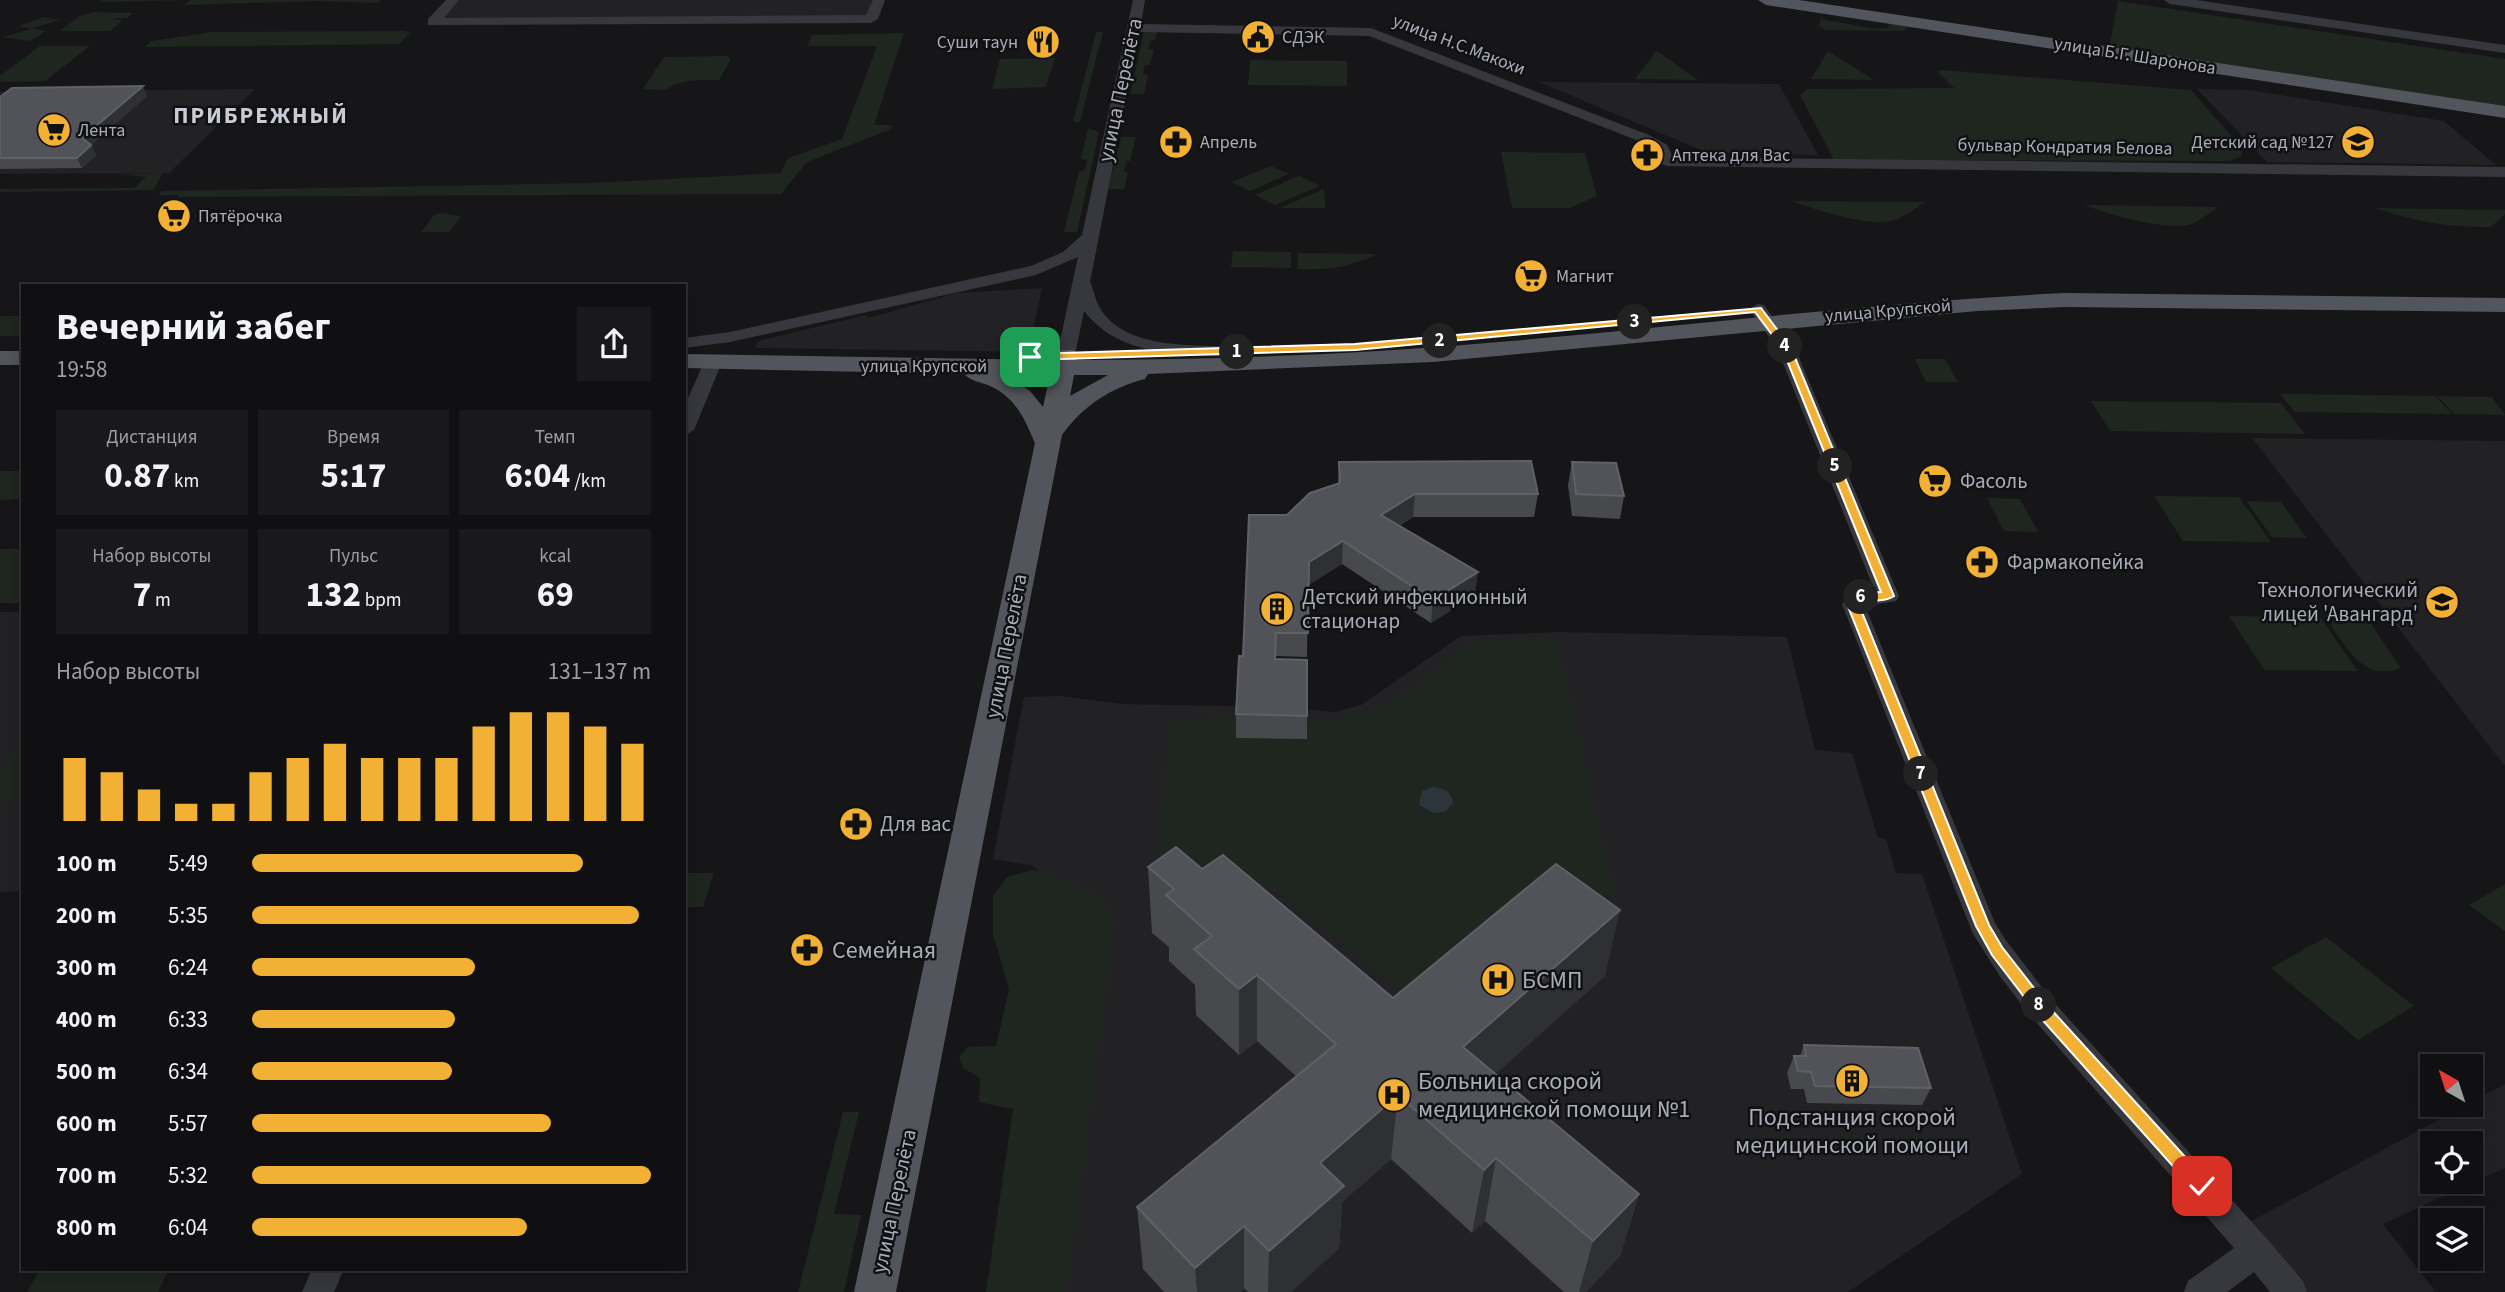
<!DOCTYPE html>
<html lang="ru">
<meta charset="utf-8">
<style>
body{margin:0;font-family:"Source Sans 3",sans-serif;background:#19191b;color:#f1f3f6;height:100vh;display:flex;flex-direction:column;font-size:26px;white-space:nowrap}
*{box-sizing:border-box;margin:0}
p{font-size:23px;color:#9c9d9f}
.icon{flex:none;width:38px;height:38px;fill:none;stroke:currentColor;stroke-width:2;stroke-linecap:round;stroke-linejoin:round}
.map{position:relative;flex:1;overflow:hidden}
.panel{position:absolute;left:21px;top:284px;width:665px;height:987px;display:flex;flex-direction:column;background:#101012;border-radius:0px;box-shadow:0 4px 18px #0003,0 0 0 2px #303032}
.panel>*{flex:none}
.needle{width:46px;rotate:321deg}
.tools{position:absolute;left:2420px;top:1054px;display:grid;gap:14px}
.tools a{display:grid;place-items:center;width:63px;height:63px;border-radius:0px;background:#101012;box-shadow:0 4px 18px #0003,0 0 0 2px #303032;font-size:35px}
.pin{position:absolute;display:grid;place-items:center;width:60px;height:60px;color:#fff;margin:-30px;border-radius:14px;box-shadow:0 4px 10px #0006}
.km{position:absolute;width:35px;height:35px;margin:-18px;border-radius:50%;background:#222;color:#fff;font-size:19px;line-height:35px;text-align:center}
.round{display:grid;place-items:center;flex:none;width:74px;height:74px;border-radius:0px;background:#19191b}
.overview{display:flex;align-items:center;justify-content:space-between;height:119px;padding:0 35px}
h1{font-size:38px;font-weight:700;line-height:52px}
.metrics{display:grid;grid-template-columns:repeat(3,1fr);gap:10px;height:119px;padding:7px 35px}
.metrics div{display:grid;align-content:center;border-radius:0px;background:#19191b;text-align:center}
.metrics b{font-size:35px;font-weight:700}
.metrics small{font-size:19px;font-weight:400}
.metrics p{font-size:19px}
.chart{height:196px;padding:14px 35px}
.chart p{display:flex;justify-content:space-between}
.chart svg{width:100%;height:126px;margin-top:7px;stroke:#f2b134;stroke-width:6}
ul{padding:0 35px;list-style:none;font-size:23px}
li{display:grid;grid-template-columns:112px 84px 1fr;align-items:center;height:52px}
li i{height:18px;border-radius:9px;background:#f2b134}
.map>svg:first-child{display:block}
.built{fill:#222225;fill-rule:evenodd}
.green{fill:#1e261f}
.water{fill:#2c353c}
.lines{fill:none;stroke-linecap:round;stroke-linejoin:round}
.minor{fill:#37383d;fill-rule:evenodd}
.major{fill:#53555c;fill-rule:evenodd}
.wall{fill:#47494d}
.shaded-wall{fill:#2f3033}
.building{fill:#525359;stroke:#5f6168;stroke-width:2}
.route{fill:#f2b134;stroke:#fff;stroke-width:2}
.labels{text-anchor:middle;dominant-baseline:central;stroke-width:5;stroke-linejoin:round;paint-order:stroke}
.far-poi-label{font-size:18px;fill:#a8adb8;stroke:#111113;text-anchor:start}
.far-street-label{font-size:18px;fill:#a8adb8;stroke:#111113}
.street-label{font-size:21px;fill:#a8adb8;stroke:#111113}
.poi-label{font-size:21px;fill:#a8adb8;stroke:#111113;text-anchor:start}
.far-district-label{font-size:23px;font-weight:bold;letter-spacing:2px;fill:#c9ccd4;stroke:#111113}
.near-poi-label{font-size:24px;fill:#a8adb8;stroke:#111113;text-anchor:start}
</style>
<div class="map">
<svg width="2505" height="1292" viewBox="0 0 2505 1292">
<rect width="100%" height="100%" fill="#161618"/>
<path class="built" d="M459,0H875L866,16L443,18Z
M1539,82L1779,84L1818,155L1708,153Z
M255,89L169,173L0,174V92Z
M2197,89L2249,90L2444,121L2496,165L2267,162Z
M1042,288L1028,352L755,348L758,341L866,315L868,318L957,293Z
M2252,438L2505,441V764L2504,765Z
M0,612H23V891L0,892Z
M1558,632L1787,637L1815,750L1852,753L1878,838L1886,839L1896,873L1922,874L2022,1174L1848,1292H999L1048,883L1034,866L993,859L1024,697L1060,696L1121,704L1278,707L1335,712L1361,705L1461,636Z
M2505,1084V1168L2383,1224L2436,1292H2297L2248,1223ZM2432,1143H2471V1181H2432Z"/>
<path class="green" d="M102,0H381L379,3L318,1L184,5L191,0L99,2Z
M2118,1L2505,59V109L2116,50L2110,44Z
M1825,10L1903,23L1909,27L1903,31L1826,30L1819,26L1821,19L1875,29L1888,28L1890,23L1819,12Z
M94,12L133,13L127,18L108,19L123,20L110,31H60L80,16Z
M43,17L60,20L32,28L46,31L30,41L3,37L31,29L19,26Z
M405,31L410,33L399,44L145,47L152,41L212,32Z
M1096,32H1103L1080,122H1073Z
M1144,32H1157L1155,40L1150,41L1149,49H1154L1150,65H1145L1143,74L1148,75L1144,94H1130Z
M904,33L874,125H893L891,129L807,162L781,194L177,197L179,195H158L162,191L593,183L781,173L788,158L842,139L877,46H807L812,35Z
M40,46H90L45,81L0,82V76Z
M1657,50V51L1698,80L1635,79Z
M1828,51L1874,80L1811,79Z
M727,56L731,59L719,80C697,80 682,79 665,90L643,89L664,57Z
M1055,58L1046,87L992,89L1000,59Z
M1250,60L1347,61V86L1248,85Z
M1942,70L2191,90L2241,147L2242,156L2230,161L1834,160L1800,95L1808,89L1954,88L1937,71Z
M1088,128L1099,132L1077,232H1064L1079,171L1085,170L1087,160L1081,159Z
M1121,137H1136L1130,161H1127L1124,171L1128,172L1124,189H1108Z
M1501,152L1585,153L1597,196L1570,208H1512Z
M1271,166L1289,174L1250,191L1232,182Z
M163,173L153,190L0,192V189L134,188L146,177L119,174Z
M1299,176L1320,186L1275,205L1255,195Z
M1324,189L1325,208H1280Z
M1792,201L1926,202C1917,207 1907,215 1898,219C1874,229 1815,210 1792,201Z
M2084,205L2218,207C2211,212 2203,218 2196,222C2175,235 2106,213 2084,205Z
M2375,208L2505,210V214L2491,227C2447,227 2417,222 2375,208Z
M440,213L461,216L449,232H421L434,215Z
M1233,251L1291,252V268L1231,267Z
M1298,253L1377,254C1349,268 1328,270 1297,269Z
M0,316H23V336H0Z
M1915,359H1945L1958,382H1926Z
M2280,394L2435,396L2452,414L2295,412Z
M2437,396L2492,397L2505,415L2454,414Z
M2091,401L2281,403L2305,434L2110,431Z
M0,471H23V499L0,500Z
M2154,496L2239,497L2271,542L2183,541Z
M1987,498L2020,499L2038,532L2004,531Z
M2246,501L2281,502L2307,538L2272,537Z
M0,549H23V603H0Z
M2229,616L2320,617L2358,671L2264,670Z
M2333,620H2358L2371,624L2401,668C2365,682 2349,651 2331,626Z
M1556,637L1615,892L1608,898L1527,892L1400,990L1280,892L1158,871L1169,722L1260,712L1296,721L1336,719L1378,708L1414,687L1472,640Z
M23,737V801H0V768Z
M1031,870C1053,875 1109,892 1114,918C1115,925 1113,934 1113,941L1067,1292H986L1013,1109L979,1102L980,1078L963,1068L959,1057L968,1047L996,1046L1009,989L993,934V896L1007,877Z
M684,873H714L703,907H684Z
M2505,884V931L2469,905Z
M2326,937L2414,1006L2358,1040L2271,968Z
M843,1112H859L834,1214L861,1215L844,1292H798Z
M40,1269H169L158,1292H27Z"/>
<path class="water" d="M1433,787C1443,788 1452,792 1453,803L1446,811L1434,813L1419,805L1422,791Z"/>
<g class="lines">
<path class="minor" d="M446,0H459L444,18L866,15L873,0H885L878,19L871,23L428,25V19Z
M1133,0H1145L1141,24L1371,28L1649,135L1667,145L1673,157L2505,167V177L1667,166L1662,164L1655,150L1639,141L1369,36L1139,32L1090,282C1094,290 1095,300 1100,308C1126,352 1200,344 1244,347L1250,348L1253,352L1250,356C1238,359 1225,356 1212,356C1164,354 1115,351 1084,311L1075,355L1066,360L1060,359L1057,355L1078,257L1036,275L730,342L684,348V338L730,332L1031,266L1063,252L1082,235Z
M2164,0H2196L2505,45V53L2170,4Z
M1758,304L1764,305L1795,348L1899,596L1896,601L1865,606L1995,923L2005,939L2050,998L2268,1240L2303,1281L2307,1292H2270L2254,1272L2227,1292H2184L2188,1281L2234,1248L2029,1014L1999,975L1973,934L1842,604L1856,591L1874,589L1777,348L1749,309Z
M713,356L722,362L694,430L684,436V407L704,362Z
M312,1269H344L334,1292H302Z"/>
<path class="major" d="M1758,0H1799L2505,106V118L1766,5Z
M2065,293L2505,298V312L2065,307L1977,311L1433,362L1148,374L1145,379C1110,388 1083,406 1062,435L896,1292H854L1035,443C1024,418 1016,398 990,386C981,382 970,381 964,374L684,368V354L1053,360L1058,350H1074L1077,360C1222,360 1367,354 1511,341C1696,325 1880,302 2065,293ZM1005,374L1050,375L1043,407L1030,391ZM1074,375H1108L1070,396Z
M0,351H23V365H0Z"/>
</g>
<path class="wall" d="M147,96L91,145L96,155L82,168L0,169V97Z
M1339,462L1538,494L1534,517H1413L1399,526L1475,595L1431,623L1342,564L1308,585L1307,657L1276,656V659L1307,716V739L1236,738V714L1243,656L1338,484Z
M1572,462L1624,496L1620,519L1572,516L1568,485Z
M1148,867L1202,869L1393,998L1605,976L1495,1074L1639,1194L1620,1256L1586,1292H1564L1485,1221L1472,1233L1391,1159L1342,1202L1339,1248L1291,1292H1248L1244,1288L1240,1292H1164L1143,1269L1137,1207L1296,1076L1257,1041L1239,1055L1196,1015L1195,985L1169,961V947L1152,933Z
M1804,1045L1931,1088L1922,1105L1807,1103L1804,1089H1791L1787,1073L1794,1056H1800Z"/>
<path class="shaded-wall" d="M143,86L147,96L91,145L96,155L82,168L77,158L82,138Z
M1415,494L1413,517L1380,538L1381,515Z
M1343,541L1342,564L1308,585L1309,562Z
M1478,572L1475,595L1431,623L1433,600Z
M1620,910L1605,976L1453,1112L1463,1047Z
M1257,975V1041L1239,1055V989Z
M1398,1095L1391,1159L1342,1202L1339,1248L1291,1292H1268L1269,1251L1320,1163Z
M1496,1158L1485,1221L1472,1233L1484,1170Z
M1639,1194L1620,1256L1586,1292H1579L1593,1241Z
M1244,1226V1288L1240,1292H1197L1195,1268Z"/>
<path class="building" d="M143,86L82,138L91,145L77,158H0V97L12,88Z
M1531,461L1538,494H1415L1381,515L1478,572L1433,600L1343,541L1309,562L1308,633H1276L1275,659L1307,660V716L1236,714L1239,656H1243L1249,515H1287L1310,493L1340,483L1339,462Z
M1572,462L1616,463L1624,496L1576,494Z
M1176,847L1202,869L1223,855L1393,998L1556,864L1620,910L1463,1047L1639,1194L1593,1241L1496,1158L1484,1170L1398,1095L1320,1163L1344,1186L1269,1251L1244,1226L1195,1268L1137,1207L1336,1044L1257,975L1239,989L1194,949L1212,936L1166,895L1174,889L1148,867Z
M1804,1045L1918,1048L1931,1088L1815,1086L1811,1072L1798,1071L1794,1056H1806Z"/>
<path class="route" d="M1761,308L1791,348L1894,596C1884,604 1870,597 1859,605L1989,925L2002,947L2048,1006L2207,1181V1192H2196L2038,1015L1992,955L1976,926L1847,604L1860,593L1881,592L1782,348L1755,312L1355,350L1030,360L1025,357L1030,354L1355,344Z"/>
<defs>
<g id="civic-disc" transform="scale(1.75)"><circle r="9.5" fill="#f2b134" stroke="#111113"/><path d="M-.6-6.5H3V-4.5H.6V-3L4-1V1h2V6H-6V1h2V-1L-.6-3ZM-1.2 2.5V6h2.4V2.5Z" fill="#111"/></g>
<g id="restaurant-disc" transform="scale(1.75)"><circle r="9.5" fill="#f2b134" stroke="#111113"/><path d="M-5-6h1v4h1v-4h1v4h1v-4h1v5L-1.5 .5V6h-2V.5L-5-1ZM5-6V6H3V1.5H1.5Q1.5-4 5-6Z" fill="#111"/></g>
<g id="supermarket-disc" transform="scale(1.75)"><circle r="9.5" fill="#f2b134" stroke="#111113"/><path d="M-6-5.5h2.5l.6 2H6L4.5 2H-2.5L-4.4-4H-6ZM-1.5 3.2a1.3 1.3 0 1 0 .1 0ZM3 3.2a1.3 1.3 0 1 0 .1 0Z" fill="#111"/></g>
<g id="pharmacy-disc" transform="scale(1.75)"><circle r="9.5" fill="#f2b134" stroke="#111113"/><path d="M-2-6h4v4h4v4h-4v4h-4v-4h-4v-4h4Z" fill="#111"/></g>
<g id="school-disc" transform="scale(1.75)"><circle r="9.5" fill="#f2b134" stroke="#111113"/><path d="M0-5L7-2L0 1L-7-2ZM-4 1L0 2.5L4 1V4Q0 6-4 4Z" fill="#111"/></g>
<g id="building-disc" transform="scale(1.75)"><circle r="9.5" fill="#f2b134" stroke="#111113"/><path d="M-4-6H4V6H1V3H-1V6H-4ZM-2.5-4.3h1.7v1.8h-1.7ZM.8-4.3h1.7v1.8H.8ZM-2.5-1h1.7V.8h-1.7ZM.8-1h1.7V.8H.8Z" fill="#111"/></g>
<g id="hospital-disc" transform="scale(1.75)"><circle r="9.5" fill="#f2b134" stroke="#111113"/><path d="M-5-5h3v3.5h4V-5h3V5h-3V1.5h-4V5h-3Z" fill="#111"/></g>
</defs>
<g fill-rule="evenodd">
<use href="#civic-disc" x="1258" y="37"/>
<use href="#restaurant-disc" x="1043" y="42"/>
<use href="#supermarket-disc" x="54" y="130"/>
<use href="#pharmacy-disc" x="1176" y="142"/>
<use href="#school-disc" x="2358" y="142"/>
<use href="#pharmacy-disc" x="1647" y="155"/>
<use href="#supermarket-disc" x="174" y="216"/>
<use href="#supermarket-disc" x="1531" y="276"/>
<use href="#supermarket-disc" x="1935" y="481"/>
<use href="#pharmacy-disc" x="1982" y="562"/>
<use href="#school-disc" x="2442" y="602"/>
<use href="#building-disc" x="1277" y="609"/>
<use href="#pharmacy-disc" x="856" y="824"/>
<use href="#pharmacy-disc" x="807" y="950"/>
<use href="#hospital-disc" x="1498" y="980"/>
<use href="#building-disc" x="1852" y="1081"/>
<use href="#hospital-disc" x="1394" y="1095"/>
</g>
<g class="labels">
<g class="far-poi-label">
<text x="1282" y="37">СДЭК</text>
<text x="1018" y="42" text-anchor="end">Суши таун</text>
<text x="78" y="130">Лента</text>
<text x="1200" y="142">Апрель</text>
<text x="2334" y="142" text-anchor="end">Детский сад №127</text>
<text x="1672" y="155">Аптека для Вас</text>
<text x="198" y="216">Пятёрочка</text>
<text x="1556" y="276">Магнит</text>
</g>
<g class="far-street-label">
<text transform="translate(1459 45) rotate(21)">улица Н.С.Макохи</text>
<text transform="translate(2135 56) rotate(9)">улица Б.Г. Шаронова</text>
<text transform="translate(2065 147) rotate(1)">бульвар Кондратия Белова</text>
<text transform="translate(1888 311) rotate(-5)">улица Крупской</text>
<text x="924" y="366">улица Крупской</text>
</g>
<g class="street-label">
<text transform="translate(1120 90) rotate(-78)">улица Перелёта</text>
<text transform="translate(1006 646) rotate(-79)">улица Перелёта</text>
<text transform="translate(894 1201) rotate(-78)">улица Перелёта</text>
</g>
<g class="poi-label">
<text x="1960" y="481">Фасоль</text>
<text x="2007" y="562">Фармакопейка</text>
<text x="2418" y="590" text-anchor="end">Технологический<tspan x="2418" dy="24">лицей 'Авангард'</tspan></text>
<text x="1302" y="597">Детский инфекционный<tspan x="1302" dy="24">стационар</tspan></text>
<text x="880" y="824">Для вас</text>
</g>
<g class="far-district-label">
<text x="261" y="115">ПРИБРЕЖНЫЙ</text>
</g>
<g class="near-poi-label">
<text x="832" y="950">Семейная</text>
<text x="1522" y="980">БСМП</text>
<text x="1418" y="1081">Больница скорой<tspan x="1418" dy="28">медицинской помощи №1</tspan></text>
<text x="1852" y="1117" text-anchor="middle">Подстанция скорой<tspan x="1852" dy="28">медицинской помощи</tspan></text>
</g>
</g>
</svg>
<div class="tools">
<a><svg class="needle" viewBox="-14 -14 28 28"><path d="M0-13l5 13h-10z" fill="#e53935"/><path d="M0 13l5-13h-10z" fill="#9c9d9f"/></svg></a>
<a><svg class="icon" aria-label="locate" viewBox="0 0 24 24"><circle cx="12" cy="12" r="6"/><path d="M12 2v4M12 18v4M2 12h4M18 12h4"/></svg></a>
<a><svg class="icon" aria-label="layers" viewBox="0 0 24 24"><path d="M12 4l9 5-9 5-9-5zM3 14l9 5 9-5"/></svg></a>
</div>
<div class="pin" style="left:1030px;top:357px;background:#1e9e55"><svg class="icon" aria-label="arrive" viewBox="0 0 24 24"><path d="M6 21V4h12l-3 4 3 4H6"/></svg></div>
<div class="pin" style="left:2202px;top:1186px;background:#d93025"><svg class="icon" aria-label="check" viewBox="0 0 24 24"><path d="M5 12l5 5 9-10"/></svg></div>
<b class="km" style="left:1237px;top:352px">1</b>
<b class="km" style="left:1440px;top:341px">2</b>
<b class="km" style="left:1635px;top:322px">3</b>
<b class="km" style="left:1785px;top:346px">4</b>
<b class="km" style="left:1835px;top:466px">5</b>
<b class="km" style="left:1861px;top:597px">6</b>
<b class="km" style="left:1921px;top:774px">7</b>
<b class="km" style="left:2039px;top:1005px">8</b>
<section class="panel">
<div class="overview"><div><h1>Вечерний забег</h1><p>19:58</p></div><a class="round"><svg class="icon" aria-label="share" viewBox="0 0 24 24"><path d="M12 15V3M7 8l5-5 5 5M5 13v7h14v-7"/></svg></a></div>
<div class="metrics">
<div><p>Дистанция</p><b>0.87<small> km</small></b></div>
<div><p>Время</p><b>5:17</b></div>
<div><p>Темп</p><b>6:04<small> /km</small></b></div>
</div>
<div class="metrics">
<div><p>Набор высоты</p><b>7<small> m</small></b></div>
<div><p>Пульс</p><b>132<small> bpm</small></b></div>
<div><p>kcal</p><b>69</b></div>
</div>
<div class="chart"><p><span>Набор высоты</span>131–137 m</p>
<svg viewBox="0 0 160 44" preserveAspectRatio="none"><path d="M5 44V22M15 44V27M25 44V33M35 44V38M45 44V38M55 44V27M65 44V22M75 44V17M85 44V22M95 44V22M105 44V22M115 44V11M125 44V6M135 44V6M145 44V11M155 44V17"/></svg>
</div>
<ul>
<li><b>100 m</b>5:49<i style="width:83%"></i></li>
<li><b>200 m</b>5:35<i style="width:97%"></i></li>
<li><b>300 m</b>6:24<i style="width:56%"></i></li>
<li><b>400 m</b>6:33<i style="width:51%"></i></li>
<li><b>500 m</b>6:34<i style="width:50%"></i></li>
<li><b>600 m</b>5:57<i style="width:75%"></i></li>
<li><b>700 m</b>5:32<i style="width:100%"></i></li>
<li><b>800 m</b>6:04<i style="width:69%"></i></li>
</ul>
</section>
</div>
